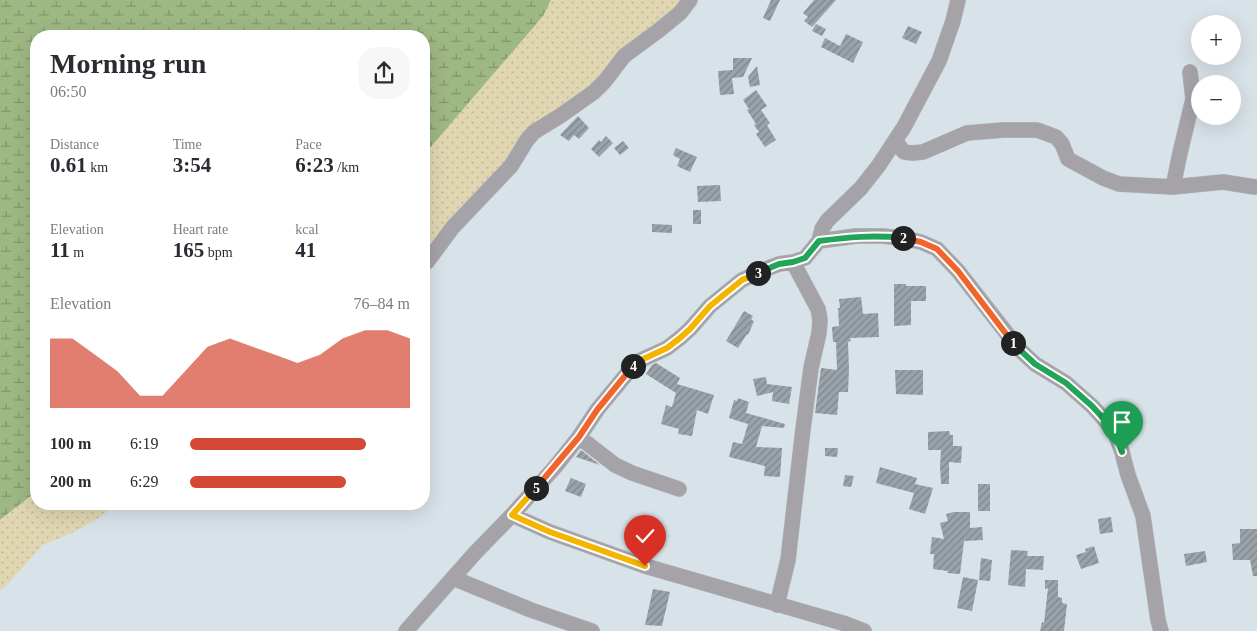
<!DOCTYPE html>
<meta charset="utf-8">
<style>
body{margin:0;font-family:Georgia,serif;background:#f7f7f7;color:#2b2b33;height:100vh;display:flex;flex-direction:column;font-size:19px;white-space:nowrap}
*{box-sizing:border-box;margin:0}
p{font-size:16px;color:#7c7c81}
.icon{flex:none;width:28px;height:28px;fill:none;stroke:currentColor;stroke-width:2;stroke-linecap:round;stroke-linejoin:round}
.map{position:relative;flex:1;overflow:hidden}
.details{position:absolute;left:30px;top:30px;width:400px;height:480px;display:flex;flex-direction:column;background:#fff;border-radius:20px;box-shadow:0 5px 20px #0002}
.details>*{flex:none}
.fabs{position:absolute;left:1191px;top:15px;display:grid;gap:10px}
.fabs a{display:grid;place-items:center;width:50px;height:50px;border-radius:50%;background:#fff;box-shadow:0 5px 20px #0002;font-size:25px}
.pin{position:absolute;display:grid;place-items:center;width:42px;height:42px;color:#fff;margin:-51px -21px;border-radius:50% 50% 50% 0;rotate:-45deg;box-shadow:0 0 5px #0007}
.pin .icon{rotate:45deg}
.km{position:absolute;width:25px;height:25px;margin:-12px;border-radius:50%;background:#222;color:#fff;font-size:14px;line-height:25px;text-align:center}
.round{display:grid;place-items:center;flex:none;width:52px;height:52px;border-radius:20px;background:#f7f7f7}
.overview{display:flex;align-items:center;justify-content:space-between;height:85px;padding:0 20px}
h1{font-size:28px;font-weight:700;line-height:38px}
.stats{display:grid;grid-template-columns:repeat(3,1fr);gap:8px;height:85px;padding:5px 20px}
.stats div{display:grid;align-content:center}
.stats b{font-size:21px;font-weight:700}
.stats small{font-size:14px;font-weight:400}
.stats p{font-size:14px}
.chart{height:140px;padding:10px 20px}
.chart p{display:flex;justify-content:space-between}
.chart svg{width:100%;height:90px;margin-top:5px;fill:#d54835;opacity:.7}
ul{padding:0 20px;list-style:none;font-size:16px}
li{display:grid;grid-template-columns:80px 60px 1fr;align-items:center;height:38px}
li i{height:12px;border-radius:6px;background:#d54835}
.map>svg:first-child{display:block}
.wetland{fill:url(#wetland-marsh)}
.sand{fill:url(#sand-dots)}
.building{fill:url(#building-hatch)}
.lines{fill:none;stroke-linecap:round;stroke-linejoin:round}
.minor-casing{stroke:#b5bec4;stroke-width:16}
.minor{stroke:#a5a3a8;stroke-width:15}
.split-1-casing{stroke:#fff;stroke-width:10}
.split-2-casing{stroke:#fff;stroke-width:10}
.split-3-casing{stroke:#fff;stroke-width:10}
.split-4-casing{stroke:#fff;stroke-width:10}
.split-5-casing{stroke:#fff;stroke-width:10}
.split-6-casing{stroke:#fff;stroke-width:10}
.split-1{stroke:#22a559;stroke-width:6}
.split-2{stroke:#f0652b;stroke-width:6}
.split-3{stroke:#22a559;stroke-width:6}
.split-4{stroke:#f5b400;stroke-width:6}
.split-5{stroke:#f0652b;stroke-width:6}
.split-6{stroke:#f5b400;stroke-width:6}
</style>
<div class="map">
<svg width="1257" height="631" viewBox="0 0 1257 631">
<defs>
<pattern id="wetland-marsh" width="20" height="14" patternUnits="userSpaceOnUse" patternTransform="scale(1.25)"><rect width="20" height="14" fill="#9eb883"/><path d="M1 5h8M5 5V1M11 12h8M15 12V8" fill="none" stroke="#81966c"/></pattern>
<pattern id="sand-dots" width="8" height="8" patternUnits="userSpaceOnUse" patternTransform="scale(1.25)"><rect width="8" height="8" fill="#e0d7b2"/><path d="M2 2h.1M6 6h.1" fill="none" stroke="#c0b999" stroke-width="1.8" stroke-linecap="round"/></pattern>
<pattern id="building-hatch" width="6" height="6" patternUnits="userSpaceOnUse" patternTransform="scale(1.25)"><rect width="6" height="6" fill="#9aa3aa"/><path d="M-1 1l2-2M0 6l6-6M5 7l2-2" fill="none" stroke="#7e858b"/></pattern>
</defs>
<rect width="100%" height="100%" fill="#d8e2e9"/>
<path class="wetland" d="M0,0H551L544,16L424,155V36H36V492L0,520Z"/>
<path class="sand" d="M551,0H684L659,24L631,41L610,63L592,88L557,111L452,230L424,247V155L543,16Z
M36,492V504H116L102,516L74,532L43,545L7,585L0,590V520Z"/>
<path class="building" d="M771,0H780L770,21L763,18Z
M814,0H836L812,27L804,21L808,17L803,13Z
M816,24L826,29L822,36L812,31Z
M908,26L922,32L916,44L902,38Z
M846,34L863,42L853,63L821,47L825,38L840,46Z
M733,58H752L743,77L732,78L734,94L720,95L718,71L733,70Z
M757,66L760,85L750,87L748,77Z
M756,90L767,106L761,110L770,123L767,125L776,140L765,147L756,134L759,132L754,125L756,124L747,110L749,109L743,100Z
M578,116L589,128L579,139L574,135L569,141L560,135Z
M606,136L613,143L599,157L591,149L599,140L601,142Z
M623,141L629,148L620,155L614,148Z
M676,148L697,157L690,172L677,166L680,159L673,155Z
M720,185L721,201L698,202L697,186Z
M693,210H701V224H693Z
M652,224L672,225V233L652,232Z
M894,284H906V286H926V301H911V325L894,326Z
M861,297L863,314L878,313L879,337L850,338L851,341L848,342L849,369L848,392H839L837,415L815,413L821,368L837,370L836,342H833L832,327L839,326V325L838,308H840L839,299Z
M744,311L753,316L751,320L754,321L748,335L747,334L738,348L726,341Z
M656,363L680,378L677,384L714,395L708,414L697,410L692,436L678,434L679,429L661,424L666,405L672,407L676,393L646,374L652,365Z
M895,370H923V395L896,394Z
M766,377L767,384L792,387L789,404L772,401L773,392L757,396L753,379Z
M738,398L749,402L746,413L785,424L784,428L762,426L756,447L782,448L780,477L764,476L765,466L729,457L733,442L742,444L748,424L729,418L734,400L737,401Z
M949,431L950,435H953V446H962L961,463L949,462V484H941L940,466L941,450H928V432Z
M825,448H838L837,457L825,456Z
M581,450L600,465L576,457Z
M880,467L917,478L915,484L933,488L925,514L909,509L914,493L876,483Z
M845,475L854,476L851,487L843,486Z
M571,478L586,484L581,497L565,491Z
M978,484H990V511H978Z
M954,512H970V528L982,527L983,540L964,541L960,574L947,573L948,571L933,569L934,554H930L932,537L944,539L940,523L948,521L946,514Z
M1111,517L1113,532L1100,534L1098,519Z
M1240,529H1257V576H1253L1250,560H1233L1232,544L1240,543Z
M1094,546L1099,563L1081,569L1076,555L1086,552L1085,549Z
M1011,550L1028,551L1027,556H1044L1043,570L1026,569L1025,587L1008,585Z
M1205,551L1207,562L1186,566L1184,554Z
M981,558L992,560L990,581L979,580Z
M963,577L978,580L972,611L957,608Z
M1045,580H1058V597L1062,598V603L1067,604L1064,631H1040L1042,622L1044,623L1048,588L1045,589Z
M653,589L670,592L662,626L645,625Z"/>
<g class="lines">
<g class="minor-casing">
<path id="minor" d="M895,141L904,152L913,153L923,152L967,133L1003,130H1037L1056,137L1062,144L1068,159L1103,178L1119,184L1173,187L1223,182L1255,187
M1173,187L1180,153L1193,99L1190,72
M819,241L822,229L827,221L861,188L879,165L904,127L939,61L953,21L958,0
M427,262L453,227L511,166L527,140L534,132L560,116L594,92L605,81L624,56L658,31L680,13L690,0
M579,437L615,465L632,473L679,489
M512,515L550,532L645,566L846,624L864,631
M453,578L531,610L592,631
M777,605L788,560L803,429L811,368L819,333L820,320L818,309L793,262
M406,631L475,553L512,515L555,467L579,437L597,410L635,364L639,361L667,348L680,338L690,329L710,306L742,280L766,269L779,264L793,262L805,258L819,241L856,236H882L903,238L921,242L937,249L958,271L1019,349L1035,364L1066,383L1092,406L1114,430L1122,452L1128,475L1143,516L1158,620L1161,631"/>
</g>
<use href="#minor" class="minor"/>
</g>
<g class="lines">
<g class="split-1-casing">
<path id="split-1" d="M1013,343L1019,349L1035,364L1066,383L1092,406L1114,430L1122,452"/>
</g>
<g class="split-2-casing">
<path id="split-2" d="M903,238L921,242L937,249L958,271L1013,343"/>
</g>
<g class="split-3-casing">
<path id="split-3" d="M758,273L779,264L793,262L805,258L819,241C849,237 873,235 903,238"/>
</g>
<g class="split-4-casing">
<path id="split-4" d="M633,366L639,361L667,348L680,338L690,329L710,306L742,280L758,273"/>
</g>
<g class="split-5-casing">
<path id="split-5" d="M536,488L579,437L597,410L633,366"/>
</g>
<g class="split-6-casing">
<path id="split-6" d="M536,488L512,515L550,532L645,566"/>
</g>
<use href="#split-1" class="split-1"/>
<use href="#split-2" class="split-2"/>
<use href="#split-3" class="split-3"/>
<use href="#split-4" class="split-4"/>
<use href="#split-5" class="split-5"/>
<use href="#split-6" class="split-6"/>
</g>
</svg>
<div class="fabs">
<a>+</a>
<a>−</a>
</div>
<div class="pin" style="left:1122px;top:452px;background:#1e9e55"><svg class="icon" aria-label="arrive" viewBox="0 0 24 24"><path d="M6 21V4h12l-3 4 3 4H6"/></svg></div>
<div class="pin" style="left:645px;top:566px;background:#d93025"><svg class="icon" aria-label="check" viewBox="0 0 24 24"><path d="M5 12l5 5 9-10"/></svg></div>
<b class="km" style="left:1013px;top:343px">1</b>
<b class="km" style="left:903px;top:238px">2</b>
<b class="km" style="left:758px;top:273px">3</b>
<b class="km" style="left:633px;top:366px">4</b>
<b class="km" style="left:536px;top:488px">5</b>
<section class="details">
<div class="overview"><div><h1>Morning run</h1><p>06:50</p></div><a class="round"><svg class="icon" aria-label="share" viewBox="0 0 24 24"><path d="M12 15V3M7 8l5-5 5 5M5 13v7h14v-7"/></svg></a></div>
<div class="stats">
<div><p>Distance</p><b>0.61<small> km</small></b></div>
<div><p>Time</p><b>3:54</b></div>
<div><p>Pace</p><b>6:23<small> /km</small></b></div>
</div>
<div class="stats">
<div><p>Elevation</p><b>11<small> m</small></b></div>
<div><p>Heart rate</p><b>165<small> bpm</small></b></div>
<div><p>kcal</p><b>41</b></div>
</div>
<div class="chart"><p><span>Elevation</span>76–84 m</p>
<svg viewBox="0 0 160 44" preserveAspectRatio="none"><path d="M0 44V10L10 10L20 18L30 26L40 38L50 38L60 26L70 14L80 10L90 14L100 18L110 22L120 18L130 10L140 6L150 6L160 10V44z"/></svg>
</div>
<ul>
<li><b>100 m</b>6:19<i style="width:80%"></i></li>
<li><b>200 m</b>6:29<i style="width:71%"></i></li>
</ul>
</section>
</div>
